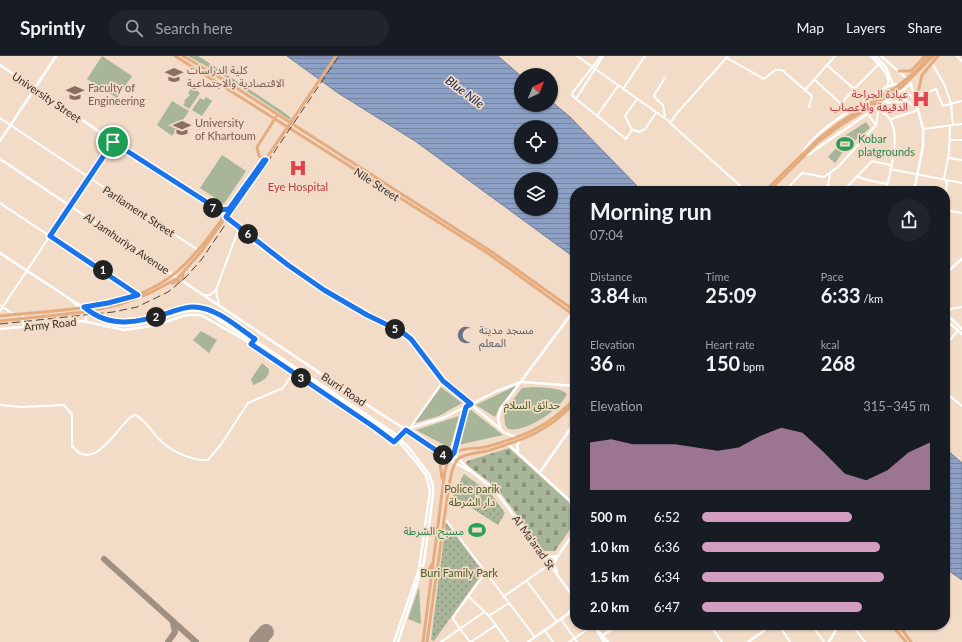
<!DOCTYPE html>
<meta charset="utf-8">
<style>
body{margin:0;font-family:Lato,"Noto Sans Arabic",sans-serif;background:#20242c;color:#f1f3f6;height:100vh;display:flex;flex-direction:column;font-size:15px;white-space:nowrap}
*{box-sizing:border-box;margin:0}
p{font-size:13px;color:#9ea1a6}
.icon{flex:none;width:22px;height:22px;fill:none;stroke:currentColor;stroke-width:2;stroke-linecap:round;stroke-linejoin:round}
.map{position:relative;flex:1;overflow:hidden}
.drawer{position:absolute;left:570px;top:130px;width:380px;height:444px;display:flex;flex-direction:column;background:#171b24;border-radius:16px;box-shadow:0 1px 3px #0004}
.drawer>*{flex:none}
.needle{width:26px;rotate:43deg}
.buttons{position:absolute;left:514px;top:12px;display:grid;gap:8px}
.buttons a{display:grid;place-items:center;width:44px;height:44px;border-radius:50%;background:#171b24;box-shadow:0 1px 3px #0004;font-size:20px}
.pin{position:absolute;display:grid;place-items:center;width:34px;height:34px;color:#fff;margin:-17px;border:2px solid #fff;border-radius:50%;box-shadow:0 1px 4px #0007}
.km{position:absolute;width:20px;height:20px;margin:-10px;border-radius:50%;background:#222;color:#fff;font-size:11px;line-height:20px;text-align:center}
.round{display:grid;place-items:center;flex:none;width:42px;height:42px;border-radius:21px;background:#20242c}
.headline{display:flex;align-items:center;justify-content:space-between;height:68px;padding:0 20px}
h1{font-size:22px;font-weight:700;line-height:30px}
.metrics{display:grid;grid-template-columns:repeat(3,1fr);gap:6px;height:68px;padding:4px 20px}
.metrics div{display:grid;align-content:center}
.metrics b{font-size:20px;font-weight:700}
.metrics small{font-size:11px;font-weight:400}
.metrics p{font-size:11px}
.chart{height:112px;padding:8px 20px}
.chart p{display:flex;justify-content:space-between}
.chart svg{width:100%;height:72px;margin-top:4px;fill:#d39cc1;opacity:.7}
ul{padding:0 20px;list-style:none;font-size:13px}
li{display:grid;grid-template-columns:64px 48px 1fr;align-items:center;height:30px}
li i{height:10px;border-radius:5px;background:#d39cc1}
header{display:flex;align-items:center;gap:24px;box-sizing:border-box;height:56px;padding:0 20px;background:#171b24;border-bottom:1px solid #363941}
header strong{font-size:19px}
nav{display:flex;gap:22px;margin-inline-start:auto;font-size:14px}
.search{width:280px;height:36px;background:#20242c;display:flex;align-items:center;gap:10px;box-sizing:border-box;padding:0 14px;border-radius:22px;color:#9ea1a6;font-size:15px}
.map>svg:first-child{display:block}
.green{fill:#a8b599}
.cemetery{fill:url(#cemetery-stones)}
.park{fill:url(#park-dots)}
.water{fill:url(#water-rules);stroke:#747f97;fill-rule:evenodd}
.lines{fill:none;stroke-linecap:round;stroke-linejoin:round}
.taxiway{stroke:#a09082;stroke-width:6}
.runway{stroke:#a09082;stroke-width:16}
.minor{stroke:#fff;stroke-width:2}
.tertiary{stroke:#fff;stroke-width:2.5}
.secondary{stroke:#fff;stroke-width:2.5}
.primary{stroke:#e5ad7f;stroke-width:3}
.rail{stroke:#4f443c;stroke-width:1;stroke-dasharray:8 4;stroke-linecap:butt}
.route-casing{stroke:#fff;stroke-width:8}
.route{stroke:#1a73e8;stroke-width:5}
.labels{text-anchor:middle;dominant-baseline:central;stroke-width:3.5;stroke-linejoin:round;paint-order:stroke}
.education-label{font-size:11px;fill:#785e54;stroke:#f2dbc7;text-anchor:start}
.health-label{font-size:11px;fill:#be3a42;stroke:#f2dbc7;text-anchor:end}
.street-label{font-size:11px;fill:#393029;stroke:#f2dbc7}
.leisure-label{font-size:11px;fill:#27864d;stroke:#f2dbc7;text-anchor:start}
.worship-label{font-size:11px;fill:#5b616d;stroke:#f2dbc7;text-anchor:start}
.park-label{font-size:11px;fill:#475e24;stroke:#f2dbc7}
.water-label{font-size:12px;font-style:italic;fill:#102755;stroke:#f2dbc7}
</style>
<header>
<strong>Sprintly</strong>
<div class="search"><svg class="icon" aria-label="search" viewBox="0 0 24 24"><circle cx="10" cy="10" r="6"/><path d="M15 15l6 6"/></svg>Search here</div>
<nav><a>Map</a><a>Layers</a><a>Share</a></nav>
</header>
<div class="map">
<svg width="962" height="586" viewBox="0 0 962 586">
<defs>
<pattern id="cemetery-stones" width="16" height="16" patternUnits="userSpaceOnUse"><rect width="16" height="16" fill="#a8b599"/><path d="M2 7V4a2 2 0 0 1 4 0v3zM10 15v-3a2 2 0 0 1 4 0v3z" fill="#8a947d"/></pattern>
<pattern id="park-dots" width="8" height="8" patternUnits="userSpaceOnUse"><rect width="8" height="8" fill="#a8b599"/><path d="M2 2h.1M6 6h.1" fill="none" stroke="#8a947d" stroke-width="1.8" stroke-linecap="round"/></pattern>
<pattern id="water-rules" width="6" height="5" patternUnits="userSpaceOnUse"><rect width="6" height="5" fill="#8da1c6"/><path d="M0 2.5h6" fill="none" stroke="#7484a1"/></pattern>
</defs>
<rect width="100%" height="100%" fill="#f2dbc7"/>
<path class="green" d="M102,0L132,20L117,42L87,23Z
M188,0H198L203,3L282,55L291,62L290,64L226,21Z
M191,33H194L200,37L189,53L183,49L185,46L184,45L190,39L188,37Z
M206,41L212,45L202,60L192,54L200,42L204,44Z
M172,45L189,55L172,80L157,69Z
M866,66L870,72L845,93L835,107L828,101L838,90L837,85Z
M222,99L246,115L224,148L200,132Z
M201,275L217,284L209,297L193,284Z
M262,307L269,313C269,323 262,325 253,329L251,323Z
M517,329L499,352L495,361L476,349Z
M441,331L462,347L439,360L415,367Z
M533,331C543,332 560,331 567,338C560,354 525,377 508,373L505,369L504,355L522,332Z
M471,354L503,379L458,389L469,355Z
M459,360L450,392L416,374Z
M419,531L421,568L408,563Z"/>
<path class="cemetery" d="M509,392L569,446L573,469L555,495H544L497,432L466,408L467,405Z"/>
<path class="park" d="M464,418L491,438L505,457L498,469L453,440Z
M446,466L483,516L434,585L431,584Z"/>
<path class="water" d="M287,0H498L521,20V49H551V45L570,61L642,135H575V202L415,85L338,37ZM521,71H551V101H521ZM521,123H551V153H521Z
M945,392L962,407V524L945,512Z"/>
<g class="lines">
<path class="taxiway" d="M104,503L196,586
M168,586L175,576L173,567"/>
<path class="runway" d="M257,586L266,576"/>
<path class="minor" d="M577,0L670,66
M601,0L573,36L572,39L576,43L603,0
M728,0L678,56L670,67L746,135
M957,0L962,5
M727,2L764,23L775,14H782L805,34
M932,7L944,28L951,47L953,69
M827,9L854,33L879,8
M665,22L654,39L657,44L663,49L665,62
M814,23L841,48L854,33
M623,33L645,0
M918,40L936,33L943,50L962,45
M576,43L626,83L632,74L625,60L637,43
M809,51L812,40L805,34L835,0
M879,55C907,64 890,114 886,135
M868,58L875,68
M597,60L618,30
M0,62L198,194
M891,63L918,54
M631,73L639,76L645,73L656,57
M923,73L962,68
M950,84H962
M948,102L962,104
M890,113L962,127
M830,118L828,129L835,135
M857,120L867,124L887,128
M785,135L802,117L824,121L838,111L876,69L879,51
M843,135L872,105L890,109
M945,140L947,128L944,122L949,97L950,69
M0,147L137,238
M945,154L962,157
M216,235L219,249
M204,239H210L216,234L239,172
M0,249L13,258
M945,254L962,251
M0,255L113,85
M23,258L24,271
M945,259L952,253
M945,289L958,275
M945,336L962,350
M0,349L22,351L64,349L72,358V390C97,421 121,361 135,359C145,363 151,375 159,383C170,395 192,405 208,404L222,387L248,347L283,332L295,314
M410,372L443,325
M445,463L535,581
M527,525L557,566
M469,541L489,560L508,586
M503,541L550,508
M490,559L509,547
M561,563L577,586
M710,569L722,586
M779,569L790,586
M812,569L824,586
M852,569L865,586
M545,575L553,586
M441,586L484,556
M470,586L453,563L454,560L486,516
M471,586L496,569
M569,586L594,569"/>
<path class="tertiary" d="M0,85L56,0
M0,197L70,243L79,251
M945,218L962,203
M71,244L84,251
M0,273L83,265L124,274L152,270L187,259H201L243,283L374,371L394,386L397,384
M522,326L575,330
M508,388L570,445L575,457
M518,394L517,389L520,384
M540,416L575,366
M550,508L558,500L575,475
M568,558L575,547
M602,580L618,569
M528,586L575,553
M748,586L772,569
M829,586L839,569"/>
<path class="secondary" d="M871,0C878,8 893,19 887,31
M875,0L886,11L893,29
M881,0L904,20L911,28L923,73V90L914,135
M0,9L215,153L305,221L367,259L402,276L411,283L443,325L505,377L516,381
M896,33L900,40L917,52
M885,47L906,45
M803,97C813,75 865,45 886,31L895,28L915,43
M805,99L809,98L911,28
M0,103L381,358L426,386L455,407L472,416
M84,251L100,261L121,267L146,264L190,251L211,255L394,377L410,393L429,418L433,430V439L424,506L398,586
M80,252C112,277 133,272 169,260C183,256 194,252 208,257L384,373L400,387L416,406L426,419L430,435L419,513L394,586
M945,257L962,273
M945,263L962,278
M85,265L87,258
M466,351L456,387L455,400L472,416L495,434L575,543
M500,371L498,363L501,352L572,257
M397,384L410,372L443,362L497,335L521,326
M544,498L549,501L558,500
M557,516L554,508L558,500
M594,569L604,586
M598,575L608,586"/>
<path class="primary" d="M175,0L489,198L575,260
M183,0L224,24L492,196L575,255
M899,15H911L925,0
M916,46L922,19L938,0
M266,104L259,100L257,91L276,61
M765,135L816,85L839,67L898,30L916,15L929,0
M769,135L818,86L841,69L902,31L933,0
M215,153L221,154L229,153
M172,227L182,224L183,218
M0,260C61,253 134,256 181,212C210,185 235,143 259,111
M0,265L85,256L118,249L150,237L178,222L201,196L236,147L336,0
M426,386L440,407L442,422
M421,514L423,518H426L433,507
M892,569L906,586
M899,569L911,586
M423,586L445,414C447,407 450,400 456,396C466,391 476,393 486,391C524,380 548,372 575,342
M427,586L449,429C451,421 452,409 458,403C464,397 479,397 487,395C525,383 548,376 575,346"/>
<path class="rail" d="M0,268L113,256L137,251L168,236L185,222L202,203L339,0"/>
</g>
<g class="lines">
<g class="route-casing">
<path id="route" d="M113,86L219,154L229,153L264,104H266L226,161L288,209L324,234L367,259L402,276L411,283L443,325L471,348L466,351L454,397L449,403L406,374L394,386L374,371L251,288L255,283C237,271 217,252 195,251C186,250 177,254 168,257C138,267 110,273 84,251L108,247L138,239L50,180Z"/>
</g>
<use href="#route" class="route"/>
</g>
<defs>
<g id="university-bare" transform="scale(1.38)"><path d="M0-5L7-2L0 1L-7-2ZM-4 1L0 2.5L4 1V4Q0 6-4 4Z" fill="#8d6e63" stroke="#f2dbc7" stroke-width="2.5" paint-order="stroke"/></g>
<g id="hospital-bare" transform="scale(1.38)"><path d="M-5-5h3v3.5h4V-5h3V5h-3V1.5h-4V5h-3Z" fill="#e0444e" stroke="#f2dbc7" stroke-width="2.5" paint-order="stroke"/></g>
<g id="stadium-bare" transform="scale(1.38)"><path d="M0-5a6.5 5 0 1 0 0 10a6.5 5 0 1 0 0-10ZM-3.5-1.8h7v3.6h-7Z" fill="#2e9e5b" stroke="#f2dbc7" stroke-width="2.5" paint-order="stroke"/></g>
<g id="mosque-bare" transform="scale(1.38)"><path d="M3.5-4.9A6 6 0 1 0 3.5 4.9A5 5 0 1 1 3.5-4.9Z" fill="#6b7280" stroke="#f2dbc7" stroke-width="2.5" paint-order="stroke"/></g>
</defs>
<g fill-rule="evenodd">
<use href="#university-bare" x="174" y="19"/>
<use href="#university-bare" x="75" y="37"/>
<use href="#hospital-bare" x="921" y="43"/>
<use href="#university-bare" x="182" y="72"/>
<use href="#stadium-bare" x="845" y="88"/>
<use href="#hospital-bare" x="298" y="112"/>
<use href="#mosque-bare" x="466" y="279"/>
<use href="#stadium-bare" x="477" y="474"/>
</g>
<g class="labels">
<g class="education-label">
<text x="187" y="13">كلية الدراسات<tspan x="187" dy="13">الاقتصادية والاجتماعية</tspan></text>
<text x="88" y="31">Faculty of<tspan x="88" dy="13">Engineering</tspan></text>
<text x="195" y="66">University<tspan x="195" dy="13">of Khartoum</tspan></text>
</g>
<g class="health-label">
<text x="908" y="37">عيادة الجراحة<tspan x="908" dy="13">الدقيقة والأعصاب</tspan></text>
<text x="298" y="130" text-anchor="middle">Eye Hospital</text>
</g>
<g class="street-label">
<text transform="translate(47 41) rotate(34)">University Street</text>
<text transform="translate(377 128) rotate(33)">Nile Street</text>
<text transform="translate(139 155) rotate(33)">Parliament Street</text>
<text transform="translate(127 187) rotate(34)">Al Jamhuriya Avenue</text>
<text transform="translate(50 268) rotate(-6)">Army Road</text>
<text transform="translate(344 333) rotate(34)">Burri Road</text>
<text transform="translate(534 486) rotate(54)">Al Ma'arad St</text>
</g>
<g class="leisure-label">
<text x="858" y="82">Kobar<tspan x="858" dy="13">platgrounds</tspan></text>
<text x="464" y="474" text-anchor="end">مسبح الشرطة</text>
</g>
<g class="worship-label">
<text x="479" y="273">مسجد مدينة<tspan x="479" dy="13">المعلم</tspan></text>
</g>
<g class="park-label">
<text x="532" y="348">حدائق السلام</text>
<text x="472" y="432">Police parik<tspan x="472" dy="13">دار الشرطة</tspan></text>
<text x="459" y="516">Buri Family Park</text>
</g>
<g class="water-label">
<text transform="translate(465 36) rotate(37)">Blue Nile</text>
</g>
</g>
</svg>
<div class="buttons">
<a><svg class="needle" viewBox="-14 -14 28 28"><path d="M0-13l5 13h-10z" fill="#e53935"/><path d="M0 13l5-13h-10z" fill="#9ea1a6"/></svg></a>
<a><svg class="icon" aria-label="locate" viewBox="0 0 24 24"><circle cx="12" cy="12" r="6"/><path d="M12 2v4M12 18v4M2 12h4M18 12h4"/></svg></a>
<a><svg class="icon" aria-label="layers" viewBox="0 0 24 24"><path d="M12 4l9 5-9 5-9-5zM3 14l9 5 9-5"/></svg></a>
</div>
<div class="pin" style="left:113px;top:86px;background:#1e9e55"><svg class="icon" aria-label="arrive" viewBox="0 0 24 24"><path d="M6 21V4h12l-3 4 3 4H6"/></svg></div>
<b class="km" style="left:103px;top:214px">1</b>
<b class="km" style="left:156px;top:261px">2</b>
<b class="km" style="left:301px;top:322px">3</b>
<b class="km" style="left:443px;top:399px">4</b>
<b class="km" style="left:395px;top:273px">5</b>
<b class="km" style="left:248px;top:178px">6</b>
<b class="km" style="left:213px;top:152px">7</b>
<section class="drawer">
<div class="headline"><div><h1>Morning run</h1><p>07:04</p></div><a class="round"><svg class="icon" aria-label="share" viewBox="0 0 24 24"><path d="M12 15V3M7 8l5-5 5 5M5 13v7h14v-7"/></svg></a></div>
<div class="metrics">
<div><p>Distance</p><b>3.84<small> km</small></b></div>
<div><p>Time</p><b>25:09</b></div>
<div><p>Pace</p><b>6:33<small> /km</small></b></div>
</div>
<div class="metrics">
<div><p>Elevation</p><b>36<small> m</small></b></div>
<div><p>Heart rate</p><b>150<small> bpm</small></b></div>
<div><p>kcal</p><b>268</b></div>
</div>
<div class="chart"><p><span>Elevation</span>315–345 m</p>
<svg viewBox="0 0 160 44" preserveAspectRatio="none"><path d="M0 44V15L10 13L20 16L30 16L40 16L50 18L60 20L70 18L80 11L90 6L100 9L110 21L120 34L130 38L140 32L150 21L160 15V44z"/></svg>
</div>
<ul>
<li><b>500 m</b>6:52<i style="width:66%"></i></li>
<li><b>1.0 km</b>6:36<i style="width:78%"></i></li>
<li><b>1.5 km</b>6:34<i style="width:80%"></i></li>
<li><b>2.0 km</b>6:47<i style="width:70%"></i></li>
</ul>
</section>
</div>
